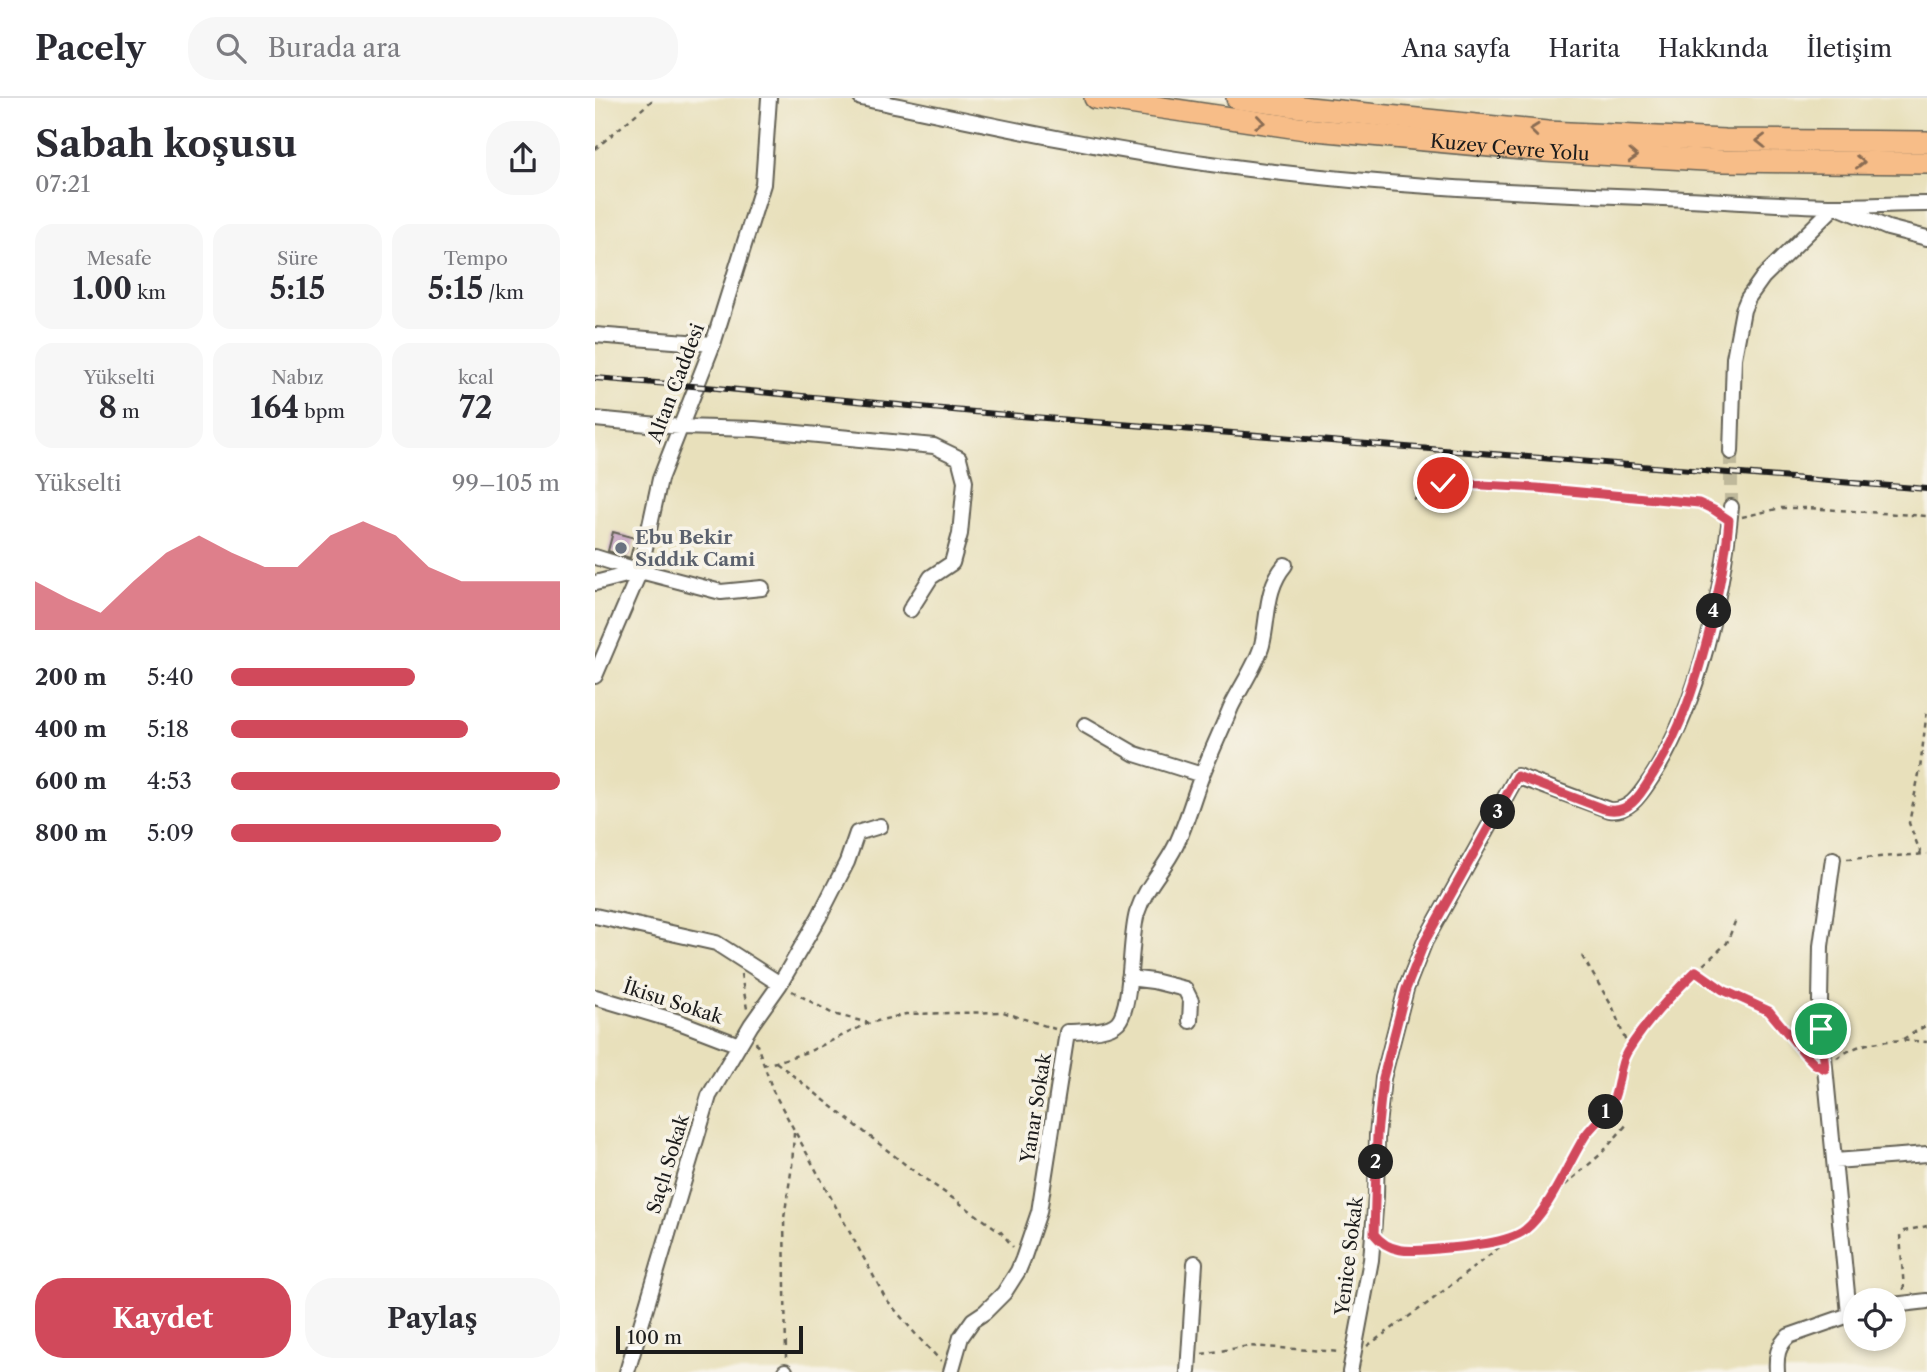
<!DOCTYPE html>
<html lang="tr">
<meta charset="utf-8">
<style>
body{margin:0;font-family:"Libre Caslon Text",serif;background:#f7f7f7;color:#2b2b33;height:100vh;display:flex;flex-direction:column;font-size:26px;white-space:nowrap}
*{box-sizing:border-box;margin:0}
p{font-size:23px;color:#7c7c81}
.icon{flex:none;width:38px;height:38px;fill:none;stroke:currentColor;stroke-width:2;stroke-linecap:round;stroke-linejoin:round}
.map{position:relative;flex:1;overflow:hidden}
.drawer{display:flex;flex-direction:column;background:#fff;width:595px}
.drawer>*{flex:none}
.buttons{position:absolute;left:1248px;top:1190px;display:grid;gap:14px}
.buttons a{display:grid;place-items:center;width:63px;height:63px;border-radius:50%;background:#fff;box-shadow:0 4px 10px #0003;font-size:35px}
.scale{position:absolute;left:21px;bottom:18px;width:187px;box-sizing:border-box;padding-left:7px;border:4px solid #1c1c1c;border-top:0;font-size:19px;line-height:24px;white-space:nowrap;color:#1c1c1c;-webkit-text-stroke:5px #f7f3e8;paint-order:stroke}
.pin{position:absolute;display:grid;place-items:center;width:60px;height:60px;color:#fff;margin:-30px;border:4px solid #fff;border-radius:50%;box-shadow:0 2px 7px #0007}
.km{position:absolute;width:35px;height:35px;margin:-18px;border-radius:50%;background:#222;color:#fff;font-size:19px;line-height:35px;text-align:center}
.round{display:grid;place-items:center;flex:none;width:74px;height:74px;border-radius:28px;background:#f7f7f7}
.overview{display:flex;align-items:center;justify-content:space-between;height:119px;padding:0 35px}
h1{font-size:38px;font-weight:700;line-height:52px}
.metrics{display:grid;grid-template-columns:repeat(3,1fr);gap:10px;height:119px;padding:7px 35px}
.metrics div{display:grid;align-content:center;border-radius:18px;background:#f7f7f7;text-align:center}
.metrics b{font-size:30px;font-weight:700}
.metrics small{font-size:19px;font-weight:400}
.metrics p{font-size:19px}
.chart{height:196px;padding:14px 35px}
.chart p{display:flex;justify-content:space-between}
.chart svg{width:100%;height:126px;margin-top:7px;fill:#d1495b;opacity:.7}
.button{display:flex;gap:14px;margin-top:auto;padding:14px 35px}
.button a{flex:1;height:80px;border-radius:28px;background:#d1495b;color:#fff;font-size:28px;font-weight:700;line-height:80px;text-align:center}
.button a+a{background:#f7f7f7;color:#2b2b33}
ul{padding:0 35px;list-style:none;font-size:23px}
li{display:grid;grid-template-columns:112px 84px 1fr;align-items:center;height:52px}
li i{height:18px;border-radius:9px;background:#d1495b}
header{display:flex;align-items:center;gap:42px;box-sizing:border-box;height:98px;padding:0 35px;background:#fff;border-bottom:2px solid #e1e1e2}
header strong{font-size:33px}
nav{display:flex;gap:38px;margin-inline-start:auto;font-size:24px}
.search{width:490px;height:63px;background:#f7f7f7;display:flex;align-items:center;gap:18px;box-sizing:border-box;padding:0 24px;border-radius:28px;color:#7c7c81;font-size:26px}
main{display:flex;flex:1;min-height:0}
.map>svg:first-child{display:block}
.building{fill:#c19abe}
.lines{fill:none;stroke-linecap:round;stroke-linejoin:round}
.minor-tunnel{stroke:#bfb99b;stroke-width:14;stroke-dasharray:14 7;stroke-linecap:butt}
.minor-casing{stroke:#636154;stroke-width:18}
.highway-casing{stroke:#636154;stroke-width:24}
.path{stroke:#636154;stroke-width:2.5;stroke-dasharray:5 5;stroke-linecap:butt}
.minor{stroke:#fff;stroke-width:14}
.highway{stroke:#f7bd88;stroke-width:21}
.rail-casing{stroke:#1c1c1c;stroke-width:6}
.rail{stroke:#f7f3e8;stroke-width:3.5;stroke-dasharray:10;stroke-linecap:butt}
.oneway{stroke:#8a6c52}
.route-casing{stroke:#fff;stroke-width:14}
.route{stroke:#d1495b;stroke-width:9}
.worship-dot{fill:#6b7280;stroke:#f7f3e8;stroke-width:2.5}
.labels{text-anchor:middle;dominant-baseline:central;stroke-width:7;stroke-linejoin:round;paint-order:stroke}
.street-label{font-size:19px;fill:#1c1c1c;stroke:#f7f3e8}
.worship-label{font-size:19px;font-weight:bold;fill:#5b616d;stroke:#f7f3e8;text-anchor:start}
</style>
<header>
<strong>Pacely</strong>
<div class="search"><svg class="icon" aria-label="search" viewBox="0 0 24 24"><circle cx="10" cy="10" r="6"/><path d="M15 15l6 6"/></svg>Burada ara</div>
<nav><a>Ana sayfa</a><a>Harita</a><a>Hakkında</a><a>İletişim</a></nav>
</header>
<main>
<section class="drawer">
<div class="overview"><div><h1>Sabah koşusu</h1><p>07:21</p></div><a class="round"><svg class="icon" aria-label="share" viewBox="0 0 24 24"><path d="M12 15V3M7 8l5-5 5 5M5 13v7h14v-7"/></svg></a></div>
<div class="metrics">
<div><p>Mesafe</p><b>1.00<small> km</small></b></div>
<div><p>Süre</p><b>5:15</b></div>
<div><p>Tempo</p><b>5:15<small> /km</small></b></div>
</div>
<div class="metrics">
<div><p>Yükselti</p><b>8<small> m</small></b></div>
<div><p>Nabız</p><b>164<small> bpm</small></b></div>
<div><p>kcal</p><b>72</b></div>
</div>
<div class="chart"><p><span>Yükselti</span>99–105 m</p>
<svg viewBox="0 0 160 44" preserveAspectRatio="none"><path d="M0 44V27L10 33L20 38L30 27L40 17L50 11L60 17L70 22L80 22L90 11L100 6L110 11L120 22L130 27L140 27L150 27L160 27V44z"/></svg>
</div>
<ul>
<li><b>200 m</b>5:40<i style="width:56%"></i></li>
<li><b>400 m</b>5:18<i style="width:72%"></i></li>
<li><b>600 m</b>4:53<i style="width:100%"></i></li>
<li><b>800 m</b>5:09<i style="width:82%"></i></li>
</ul>
<div class="button"><a>Kaydet</a><a>Paylaş</a></div>
</section>
<div class="map">
<svg width="1332" height="1274" viewBox="0 0 1332 1274">
<rect width="100%" height="100%" fill="#f7f3e8"/>
<filter id="ink" filterUnits="userSpaceOnUse"><feTurbulence type="fractalNoise" baseFrequency=".0143" numOctaves="2"/><feDisplacementMap in="SourceGraphic" scale="14" xChannelSelector="R" yChannelSelector="G"/><feConvolveMatrix kernelMatrix="1 2 1 2 8 2 1 2 1" color-interpolation-filters="sRGB"/></filter>
<filter id="wash" filterUnits="userSpaceOnUse"><feTurbulence type="fractalNoise" baseFrequency=".00686" numOctaves="4" result="noise"/><feDisplacementMap in="SourceGraphic" scale="28" xChannelSelector="R" yChannelSelector="G"/><feGaussianBlur stdDeviation="1.57" result="paint"/><feColorMatrix in="noise" values="0 0 0 0 0 0 0 0 0 0 0 0 0 0 0 0 0 1.4 0 .05"/><feComposite in="paint" operator="in"/></filter>
<g filter="url(#wash)">
<rect width="100%" height="100%" fill="#e8e0bb"/>
<g id="blocks">
<path class="building" d="M18,434L40,440L35,460L13,453Z"/>
</g>
</g>
<g filter="url(#ink)">
<use href="#blocks" fill-opacity="0" stroke="#636154" stroke-width="2"/>
<g class="lines">
<path class="minor-tunnel" d="M1136,354V409"/>
<g class="minor-casing">
<path id="minor" d="M266,0C382,24 498,50 616,66C766,87 917,94 1068,100C1125,102 1183,107 1240,108C1271,108 1301,106 1332,106
M0,237L118,246
M0,321L85,329L160,331L339,348L364,360L370,383L365,436L357,465L336,479L315,512
M1136,354L1139,260L1148,212L1153,200L1168,179L1240,108L1293,130L1332,140
M0,459L45,473L126,494L167,490
M0,485L43,474
M0,578L45,473L65,381L118,246L168,86L174,0
M490,627L540,656L607,677
M1238,761L1226,848L1225,903L1229,959L1254,1216
M0,818L121,845L185,886
M534,880L558,883L590,891L596,903L595,923
M0,899L84,924L144,947
M1240,1063L1332,1056
M1298,1207L1332,1203
M32,1274L114,998L156,927L185,886L224,819L252,764L262,735L285,728
M190,1274V1273
M356,1274L366,1239L378,1222L390,1214L409,1195L423,1173L428,1161L444,1114L472,934C486,933 512,935 523,924C538,906 534,843 542,815C551,787 569,772 581,747C592,724 598,700 607,677C616,654 627,631 636,609C645,590 662,566 667,547C674,518 670,491 690,467
M593,1274L600,1165
M755,1274L776,1162L781,1098L782,1037L788,980L811,891L830,843L922,678L1014,712C1036,714 1046,695 1057,679C1105,605 1127,496 1136,409
M1182,1274C1181,1259 1182,1248 1194,1238L1260,1215"/>
</g>
<g class="highway-casing">
<g id="highway">
<path id="s1" d="M500,0L710,31L949,53L1128,63L1332,65"/>
<path d="M642,0L714,10L952,34L1130,42L1332,44"/>
</g>
</g>
<path class="path" d="M0,51L60,0
M819,402L833,390L848,385L942,390L1104,405L1123,414
M1147,419L1186,410H1212L1332,418
M1326,756L1314,725L1325,671L1332,612
M1252,761L1332,756
M987,858L1018,910L1034,952
M1101,873L1128,892L1174,913L1201,947L1217,963
M146,876L152,911
M197,893L238,916L274,925
M1308,941L1332,927
M161,944L178,993L291,1201L323,1239L346,1263
M1242,960C1268,941 1301,941 1332,944
M181,964L316,1071L406,1134L418,1149
M168,967L181,964L215,953L274,925L311,916L408,914L460,931
M955,1100L1006,1056L1033,1025
M791,1147C817,1161 883,1146 912,1141
M1309,1192L1305,1137L1309,1133L1332,1128
M772,1248L833,1205L916,1140L929,1133L943,1117L992,1036L1012,1013L1020,997L1031,956L1084,889L1132,845L1141,821
M607,1256L654,1248L746,1254
M191,1259L189,1120L197,1068L199,1035"/>
<use href="#minor" class="minor"/>
<use href="#highway" class="highway"/>
<g class="rail-casing">
<path id="rail" d="M0,280L122,290L401,316L1332,391"/>
</g>
<use href="#rail" class="rail"/>
</g>
<defs><path id="oneway-chevron" d="M-2-3.5L2.5 0L-2 3.5" fill="none" stroke-width="1.6" stroke-linecap="round" stroke-linejoin="round" transform="scale(1.75)"/></defs>
<g class="oneway">
<use href="#oneway-chevron" transform="translate(665 24) rotate(8)"/>
<use href="#oneway-chevron" transform="translate(939 32) rotate(-174)"/>
<use href="#oneway-chevron" transform="translate(1166 43) rotate(-179)"/>
<use href="#oneway-chevron" transform="translate(1038 58) rotate(3)"/>
<use href="#oneway-chevron" transform="translate(1265 64) rotate(1)"/>
</g>
</g>
<g class="lines" filter="url(#ink)">
<g class="route-casing">
<path id="route" d="M848,385L942,390L1104,405L1119,412L1134,422C1131,460 1123,497 1114,534C1101,584 1086,634 1057,678C1046,696 1034,718 1009,711L922,678L830,843L811,891L788,980L782,1037L779,1136C795,1157 818,1153 842,1151C865,1149 912,1146 930,1132C954,1113 973,1065 990,1038C998,1026 1010,1018 1017,1005C1025,989 1023,969 1032,954C1050,925 1076,897 1101,873L1128,892L1174,913L1210,956L1220,966L1230,971L1226,931"/>
</g>
<use href="#route" class="route"/>
</g>
<circle class="worship-dot" cx="26" cy="450" r="7"/>
<g class="labels">
<g class="street-label">
<text stroke="none"><textPath href="#s1" startOffset="418">Kuzey Çevre Yolu</textPath></text>
<text transform="translate(81 285) rotate(-69)">Altan Caddesi</text>
<text transform="translate(78 904) rotate(18)">İkisu Sokak</text>
<text transform="translate(441 1010) rotate(-81)">Yanar Sokak</text>
<text transform="translate(73 1066) rotate(-73)">Saçlı Sokak</text>
<text transform="translate(754 1158) rotate(-83)">Yenice Sokak</text>
</g>
<g class="worship-label">
<text x="40" y="439">Ebu Bekir<tspan x="40" dy="22">Sıddık Cami</tspan></text>
</g>
</g>
</svg>
<div class="buttons">
<a><svg class="icon" aria-label="locate" viewBox="0 0 24 24"><circle cx="12" cy="12" r="6"/><path d="M12 2v4M12 18v4M2 12h4M18 12h4"/></svg></a>
</div>
<div class="scale">100 m</div>
<div class="pin" style="left:1226px;top:931px;background:#1e9e55"><svg class="icon" aria-label="arrive" viewBox="0 0 24 24"><path d="M6 21V4h12l-3 4 3 4H6"/></svg></div>
<div class="pin" style="left:848px;top:385px;background:#d93025"><svg class="icon" aria-label="check" viewBox="0 0 24 24"><path d="M5 12l5 5 9-10"/></svg></div>
<b class="km" style="left:1011px;top:1014px">1</b>
<b class="km" style="left:781px;top:1064px">2</b>
<b class="km" style="left:903px;top:714px">3</b>
<b class="km" style="left:1119px;top:513px">4</b>
</div>
</main>
